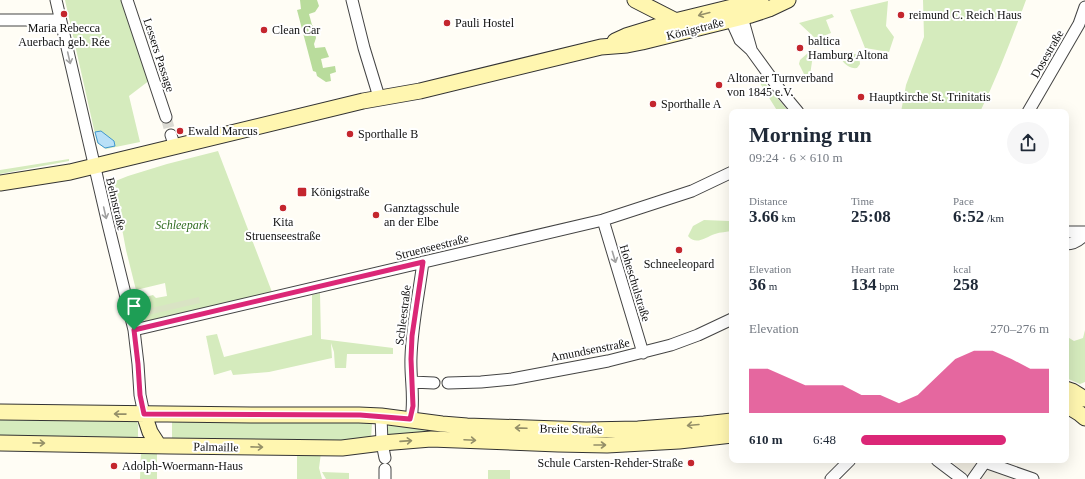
<!DOCTYPE html>
<meta charset="utf-8">
<style>
body{margin:0;font-family:"Times New Roman",serif;background:#f6f6f7;color:#1f2937;height:100vh;display:flex;flex-direction:column;font-size:15px;white-space:nowrap}
*{box-sizing:border-box;margin:0}
p{font-size:13px;color:#747a83}
.icon{flex:none;width:22px;height:22px;fill:none;stroke:currentColor;stroke-width:2;stroke-linecap:round;stroke-linejoin:round}
.map{position:relative;flex:1;overflow:hidden}
.sheet{position:absolute;left:729px;top:109px;width:340px;height:354px;display:flex;flex-direction:column;background:#fff;border-radius:8px;box-shadow:0 4px 16px #0002}
.sheet>*{flex:none}
.pin{position:absolute;display:grid;place-items:center;width:34px;height:34px;color:#fff;margin:-41px -17px;border-radius:50% 50% 50% 0;rotate:-45deg;box-shadow:0 0 4px #0007}
.pin .icon{rotate:45deg}
.round{display:grid;place-items:center;flex:none;width:42px;height:42px;border-radius:21px;background:#f6f6f7}
.summary{display:flex;align-items:center;justify-content:space-between;height:68px;padding:0 20px}
h1{font-size:22px;font-weight:600;line-height:30px}
.metrics{display:grid;grid-template-columns:repeat(3,1fr);gap:6px;height:68px;padding:4px 20px}
.metrics div{display:grid;align-content:center}
.metrics b{font-size:17px;font-weight:600}
.metrics small{font-size:11px;font-weight:400}
.metrics p{font-size:11px}
.chart{height:112px;padding:8px 20px}
.chart p{display:flex;justify-content:space-between}
.chart svg{width:100%;height:72px;margin-top:4px;fill:#db2777;opacity:.7}
ul{padding:0 20px;list-style:none;font-size:13px}
li{display:grid;grid-template-columns:64px 48px 1fr;align-items:center;height:30px}
li i{height:10px;border-radius:5px;background:#db2777}
.map>svg:first-child{display:block}
.green{fill:#d5ebbd}
.forest{fill:#b9dc9c}
.cemetery{fill:#d9e3c4}
.plaza{fill:#f1ede2}
.water{fill:#b9e0f7;stroke:#3f96cf}
.lines{fill:none;stroke-linecap:round;stroke-linejoin:round}
.street-tunnel{stroke:#dbdad3;stroke-width:11;stroke-dasharray:11 5.5;stroke-linecap:butt}
.street-casing{stroke:#444;stroke-width:13}
.secondary-casing{stroke:#333;stroke-width:17}
.street{stroke:#fff;stroke-width:11}
.secondary{stroke:#fff6b0;stroke-width:15}
.oneway{stroke:#948f68}
.oneway2{stroke:#a0a0a0}
.route-casing{stroke:#fff;stroke-width:8}
.route{stroke:#db2777;stroke-width:5}
.poi-dot{fill:#c4262e;stroke:#fff;stroke-width:1.5}
.labels{text-anchor:middle;dominant-baseline:central;stroke-width:4;stroke-linejoin:round;paint-order:stroke}
.poi-label{font-size:12px;fill:#111;stroke:#fff;text-anchor:start}
.street-label{font-size:12px;fill:#111;stroke:#fff}
.park-label{font-size:12px;font-style:italic;fill:#2f6b1f;stroke:#fff}
</style>
<div class="map">
<svg width="1085" height="479" viewBox="0 0 1085 479">
<rect width="100%" height="100%" fill="#fffdf5"/>
<path class="green" d="M65,0H124L150,80L129,96L140,142L106,149L97,143Z
M923,0H1026C1012,38 998,75 980,112H901L906,85L924,37Z
M888,1L886,26L894,37L889,52L865,48L850,10Z
M832,14L834,17L826,20L831,33L818,38H815L799,23Z
M809,52L813,55L810,75L804,74L799,64L800,60Z
M852,54H858L859,55L860,64L857,68C851,69 845,65 842,60V58Z
M760,77L789,112H778L758,80Z
M218,151L272,292L145,322L138,299L153,295L156,298L167,296L165,283L136,290L126,250L118,207L113,203L108,184L128,176L167,164Z
M69,159V161L0,174V170Z
M704,220L729,221L732,222V231C727,232 720,232 715,234C706,237 696,246 688,236L693,226Z
M320,293L321,339L393,348V354H347L346,368H335L334,352L331,343L332,358L269,372L233,375L231,370L214,375L206,336L217,334L224,357L312,335V295Z
M1085,330V382L1080,384L1066,378V336L1074,341L1083,338Z
M0,417L136,419L138,425V437L134,439L0,437Z
M172,420L369,421L372,423L371,439L360,442L172,441Z
M389,424L604,435L603,439L387,435L388,427Z
M141,452L157,453V479H140Z
M303,453H321L319,468L322,479H297V456Z
M488,470H510V479H488Z
M322,472L349,473V479H326Z"/>
<path class="forest" d="M300,0H317L319,6L315,12L309,14L312,25L314,27L316,38L314,44L315,48L325,47L329,57L321,59L323,68L335,66L336,72L330,74L331,81L326,82L317,76L316,72L313,71L297,10L301,9Z"/>
<path class="cemetery" d="M199,297L200,303L148,315L147,309Z"/>
<path class="plaza" d="M949,460H980L984,464L1030,479H972L968,475Z"/>
<path class="water" d="M101,131L114,141L115,146L105,148L98,143L95,132Z"/>
<g class="lines">
<path class="street-tunnel" d="M166,117L171,135"/>
<g class="street-casing">
<path id="street" d="M56,0L108,224L134,330L138,364L140,395L144,414
M127,0L166,117
M352,0L364,48L379,97
M738,11L742,17L751,49
M732,12L731,20L740,40L751,50L783,94L798,112
M0,20H60
M1028,112L1079,24L1085,7
M171,135L175,147
M603,220L643,353
M1066,232H1085
M1066,244C1074,244 1080,240 1085,234
M134,330L603,220L692,191L732,172
M412,382L434,383
M448,383L481,382L512,379L608,361L671,345L698,335L732,319
M381,416L382,443L385,458
M411,419C415,397 410,379 411,357C412,325 419,293 423,262
M937,460L962,479
M385,469V479
M831,479L850,460
M973,479L985,462L1033,479"/>
</g>
<g class="secondary-casing">
<path id="secondary" d="M635,0L680,23
M615,41L626,36L675,21L761,0
M0,183L70,172L363,101L420,91L601,47L627,45L642,42L751,15L769,9L788,0
M1066,389L1072,391L1085,399
M1066,405L1079,413L1085,418
M0,412L251,415H359L381,416L442,424L467,426L586,430L638,429L704,424L732,421
M144,414L150,432L159,446
M0,443L169,446L342,448L382,443L431,439L558,444L607,445L679,441L732,435"/>
</g>
<use href="#street" class="street"/>
<use href="#secondary" class="secondary"/>
</g>
<defs><path id="oneway-shaft" d="M-6 0H5M1.5-3L5.5 0L1.5 3" fill="none" stroke-width="1.6" stroke-linecap="round" stroke-linejoin="round"/></defs>
<g class="oneway">
<use href="#oneway-shaft" transform="translate(704 14) rotate(165)"/>
<use href="#oneway-shaft" transform="translate(120 414) rotate(-179)"/>
<use href="#oneway-shaft" transform="translate(693 425) rotate(175)"/>
<use href="#oneway-shaft" transform="translate(521 428) rotate(-178)"/>
<use href="#oneway-shaft" transform="translate(470 440) rotate(3)"/>
<use href="#oneway-shaft" transform="translate(406 441) rotate(-4)"/>
<use href="#oneway-shaft" transform="translate(39 443) rotate(1)"/>
<use href="#oneway-shaft" transform="translate(600 445)"/>
<use href="#oneway-shaft" transform="translate(257 447) rotate(1)"/>
</g>
<g class="oneway2">
<use href="#oneway-shaft" transform="translate(69 58) rotate(77)"/>
<use href="#oneway-shaft" transform="translate(105 213) rotate(77)"/>
<use href="#oneway-shaft" transform="translate(614 257) rotate(73)"/>
</g>
<g class="lines">
<g class="route-casing">
<path id="route" d="M423,262L412,336L411,359L413,406L410,419L360,415L144,414L140,395L138,364L134,330Z"/>
</g>
<use href="#route" class="route"/>
</g>
<g class="poi-dot">
<circle cx="64" cy="14" r="4"/>
<circle cx="901" cy="15" r="4"/>
<circle cx="447" cy="23" r="4"/>
<circle cx="264" cy="30" r="4"/>
<circle cx="800" cy="48" r="4"/>
<circle cx="719" cy="85" r="4"/>
<circle cx="861" cy="97" r="4"/>
<circle cx="653" cy="104" r="4"/>
<circle cx="180" cy="131" r="4"/>
<circle cx="350" cy="134" r="4"/>
<rect x="297" y="187" width="10" height="10" rx="2"/>
<circle cx="283" cy="208" r="4"/>
<circle cx="376" cy="215" r="4"/>
<circle cx="679" cy="250" r="4"/>
<circle cx="691" cy="463" r="4"/>
<circle cx="114" cy="466" r="4"/>
</g>
<g class="labels">
<g class="poi-label">
<text x="909" y="15">reimund C. Reich Haus</text>
<text x="455" y="23">Pauli Hostel</text>
<text x="64" y="28" text-anchor="middle">Maria Rebecca<tspan x="64" dy="14">Auerbach geb. Rée</tspan></text>
<text x="272" y="30">Clean Car</text>
<text x="808" y="41">baltica<tspan x="808" dy="14">Hamburg Altona</tspan></text>
<text x="727" y="78">Altonaer Turnverband<tspan x="727" dy="14">von 1845 e.V.</tspan></text>
<text x="869" y="97">Hauptkirche St. Trinitatis</text>
<text x="661" y="104">Sporthalle A</text>
<text x="188" y="131">Ewald Marcus</text>
<text x="358" y="134">Sporthalle B</text>
<text x="311" y="192">Königstraße</text>
<text x="384" y="208">Ganztagsschule<tspan x="384" dy="14">an der Elbe</tspan></text>
<text x="283" y="222" text-anchor="middle">Kita<tspan x="283" dy="14">Struenseestraße</tspan></text>
<text x="679" y="264" text-anchor="middle">Schneeleopard</text>
<text x="683" y="463" text-anchor="end">Schule Carsten-Rehder-Straße</text>
<text x="122" y="466">Adolph-Woermann-Haus</text>
</g>
<g class="street-label">
<text transform="translate(695 29) rotate(-14)">Königstraße</text>
<text transform="translate(1047 54) rotate(-60)">Dosestraße</text>
<text transform="translate(159 55) rotate(72)">Lessers Passage</text>
<text transform="translate(116 204) rotate(77)">Behnstraße</text>
<text transform="translate(432 247) rotate(-14)">Struenseestraße</text>
<text transform="translate(635 283) rotate(73)">Hoheschulstraße</text>
<text transform="translate(403 315) rotate(-83)">Schleestraße</text>
<text transform="translate(590 350) rotate(-11)">Amundsenstraße</text>
<text transform="translate(571 429) rotate(1)">Breite Straße</text>
<text transform="translate(216 447) rotate(1)">Palmaille</text>
</g>
<g class="park-label">
<text x="182" y="225">Schleepark</text>
</g>
</g>
</svg>
<div class="pin" style="left:134px;top:330px;background:#1e9e55"><svg class="icon" aria-label="arrive" viewBox="0 0 24 24"><path d="M6 21V4h12l-3 4 3 4H6"/></svg></div>
<section class="sheet">
<div class="summary"><div><h1>Morning run</h1><p>09:24 · 6 × 610 m</p></div><a class="round"><svg class="icon" aria-label="share" viewBox="0 0 24 24"><path d="M12 15V3M7 8l5-5 5 5M5 13v7h14v-7"/></svg></a></div>
<div class="metrics">
<div><p>Distance</p><b>3.66<small> km</small></b></div>
<div><p>Time</p><b>25:08</b></div>
<div><p>Pace</p><b>6:52<small> /km</small></b></div>
</div>
<div class="metrics">
<div><p>Elevation</p><b>36<small> m</small></b></div>
<div><p>Heart rate</p><b>134<small> bpm</small></b></div>
<div><p>kcal</p><b>258</b></div>
</div>
<div class="chart"><p><span>Elevation</span>270–276 m</p>
<svg viewBox="0 0 160 44" preserveAspectRatio="none"><path d="M0 44V17L10 17L20 22L30 27L40 27L50 27L60 33L70 33L80 38L90 33L100 22L110 11L120 6L130 6L140 11L150 17L160 17V44z"/></svg>
</div>
<ul>
<li><b>610 m</b>6:48<i style="width:77%"></i></li>
</ul>
</section>
</div>
